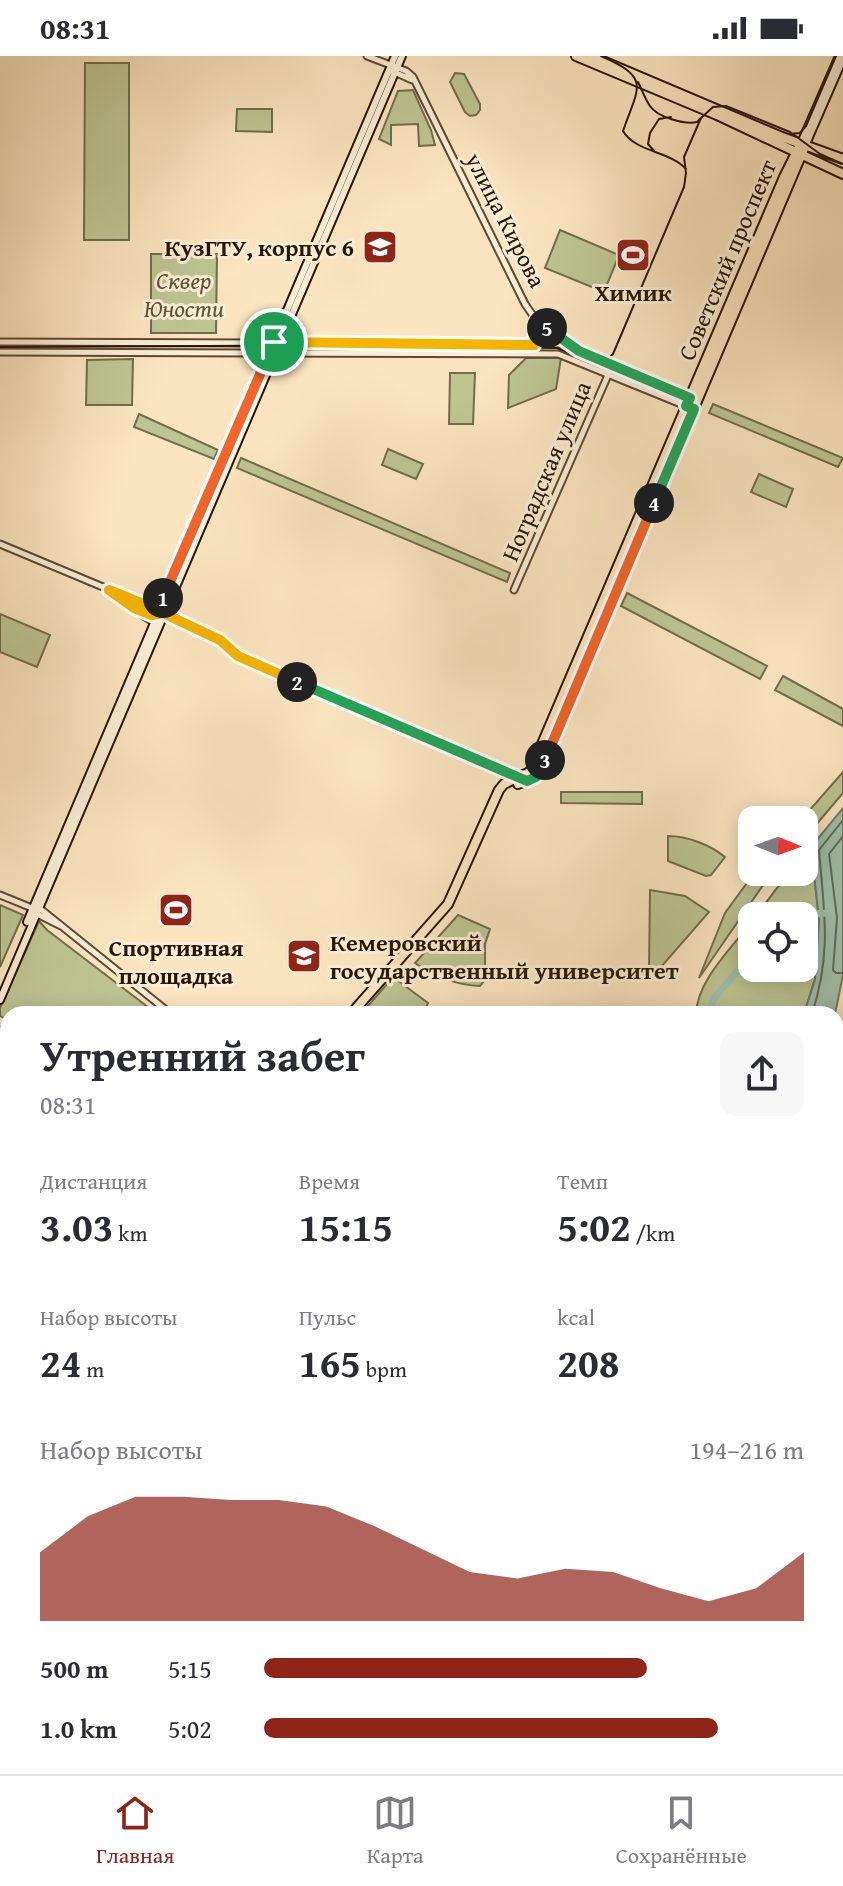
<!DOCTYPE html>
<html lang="ru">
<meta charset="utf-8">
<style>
body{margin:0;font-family:"Gentium Book Plus",serif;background:#f7f7f7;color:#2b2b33;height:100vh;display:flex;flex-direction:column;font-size:30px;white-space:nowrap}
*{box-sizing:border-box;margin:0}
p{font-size:26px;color:#7c7c81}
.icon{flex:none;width:44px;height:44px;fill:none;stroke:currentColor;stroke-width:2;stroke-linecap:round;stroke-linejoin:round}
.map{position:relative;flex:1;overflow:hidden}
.drawer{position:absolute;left:0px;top:950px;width:844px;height:768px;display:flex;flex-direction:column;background:#fff;border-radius:24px 24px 0 0;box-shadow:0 4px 20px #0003}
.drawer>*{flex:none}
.needle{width:52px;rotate:91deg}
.buttons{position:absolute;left:738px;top:750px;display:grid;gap:16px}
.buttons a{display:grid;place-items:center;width:80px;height:80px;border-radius:16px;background:#fff;box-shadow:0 4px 20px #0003;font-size:40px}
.pin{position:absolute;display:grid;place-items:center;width:68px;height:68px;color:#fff;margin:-34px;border:4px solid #fff;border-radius:50%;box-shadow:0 2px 8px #0007}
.km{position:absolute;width:40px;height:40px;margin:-20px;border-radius:50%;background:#222;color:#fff;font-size:22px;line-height:40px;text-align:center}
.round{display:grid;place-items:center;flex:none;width:84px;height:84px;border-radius:16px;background:#f7f7f7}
.summary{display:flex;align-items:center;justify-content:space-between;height:136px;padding:0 40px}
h1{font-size:44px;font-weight:700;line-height:60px}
.metrics{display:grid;grid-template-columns:repeat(3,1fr);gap:12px;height:136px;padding:8px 40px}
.metrics div{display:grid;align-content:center}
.metrics b{font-size:40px;font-weight:700}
.metrics small{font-size:22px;font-weight:400}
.metrics p{font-size:22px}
.chart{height:224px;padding:16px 40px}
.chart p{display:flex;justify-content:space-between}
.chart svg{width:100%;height:144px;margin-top:8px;fill:#8f2418;opacity:.7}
ul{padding:0 40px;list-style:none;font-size:26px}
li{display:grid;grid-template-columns:128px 96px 1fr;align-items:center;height:60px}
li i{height:20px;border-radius:10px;background:#8f2418}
.status{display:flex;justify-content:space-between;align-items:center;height:56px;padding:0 40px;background:#fff;direction:ltr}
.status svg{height:22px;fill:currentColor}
.tabs{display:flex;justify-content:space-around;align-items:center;height:112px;border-top:2px solid #e1e1e2;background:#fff;font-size:22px;color:#7c7c81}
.tabs a{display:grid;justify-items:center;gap:4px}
.tabs .selected{color:#8f2418}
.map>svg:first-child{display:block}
.green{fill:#bdc593;stroke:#726d4b;stroke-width:2}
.water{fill:#a0c0ad;stroke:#707c69;stroke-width:2}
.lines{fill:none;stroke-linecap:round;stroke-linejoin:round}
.shore{stroke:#646a58;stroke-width:2}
.river{stroke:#a0c0ad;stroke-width:7}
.tertiary-casing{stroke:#5d4932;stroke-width:9}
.secondary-casing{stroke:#281503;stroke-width:10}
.primary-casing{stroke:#281503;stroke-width:12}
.tertiary{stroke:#fceed6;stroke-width:5}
.secondary{stroke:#fceed6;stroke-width:6}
.primary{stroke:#fbe5c0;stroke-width:8}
.tram{stroke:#281503;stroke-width:2}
.rail-casing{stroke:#281503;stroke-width:5}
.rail{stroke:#fceed6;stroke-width:2;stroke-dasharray:6;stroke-linecap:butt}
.split-1-casing{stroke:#fff;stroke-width:16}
.split-2-casing{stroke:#fff;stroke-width:16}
.split-3-casing{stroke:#fff;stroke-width:16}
.split-4-casing{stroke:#fff;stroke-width:16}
.split-5-casing{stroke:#fff;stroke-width:16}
.split-6-casing{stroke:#fff;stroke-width:16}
.split-1{stroke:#f0652b;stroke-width:10}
.split-2{stroke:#f5b400;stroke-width:10}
.split-3{stroke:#22a559;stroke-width:10}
.split-4{stroke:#f0652b;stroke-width:10}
.split-5{stroke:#22a559;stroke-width:10}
.split-6{stroke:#f5b400;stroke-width:10}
.labels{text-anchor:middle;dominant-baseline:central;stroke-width:6;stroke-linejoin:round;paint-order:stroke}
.street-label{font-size:24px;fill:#281503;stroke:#fceed6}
.poi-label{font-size:24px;font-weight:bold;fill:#281503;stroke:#fceed6}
.park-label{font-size:24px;font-style:italic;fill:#5c5335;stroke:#fceed6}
</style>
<div class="status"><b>08:31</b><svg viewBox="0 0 49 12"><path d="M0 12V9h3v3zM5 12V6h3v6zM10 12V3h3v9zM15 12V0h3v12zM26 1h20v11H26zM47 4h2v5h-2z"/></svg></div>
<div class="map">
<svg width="843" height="1718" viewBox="0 0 843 1718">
<rect width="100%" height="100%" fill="#fbe5c0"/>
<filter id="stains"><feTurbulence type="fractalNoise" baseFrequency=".0025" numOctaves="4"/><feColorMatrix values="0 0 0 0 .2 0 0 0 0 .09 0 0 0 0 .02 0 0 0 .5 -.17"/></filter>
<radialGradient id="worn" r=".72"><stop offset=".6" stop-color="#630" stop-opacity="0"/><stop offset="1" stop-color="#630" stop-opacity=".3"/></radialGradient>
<path class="green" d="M85,7H129V184H84Z
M455,17L464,18L480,48V54L476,59L470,60L465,56L450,26Z
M413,34L431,74L435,89L419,90L418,68L391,69V89L379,83L398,35Z
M237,53H272V76L236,75Z
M560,174L619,199L604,236L545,212Z
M151,198H217L216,277H151Z
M526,302H561L556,333L508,352L509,319Z
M133,303L132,349H86L87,304Z
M450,317H475L473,368H449Z
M713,348L843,402L838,411L709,357Z
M139,358L218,394L214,403L134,371Z
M388,393L423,408L416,423L382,409Z
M241,402L510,517L507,526L237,412Z
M759,418L793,433L786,451L751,436Z
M627,537L767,610L760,623L621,550Z
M0,558L50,579L37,611L0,596Z
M783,620L843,653V670L775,634Z
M843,716V737L804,783V764H801Z
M561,736H642V748L561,747Z
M668,780C688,780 710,789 725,801L711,819L706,820L668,805Z
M811,791L819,863L815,923L804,958H696C697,924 733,891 752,865V912H804V860H756L789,816H804V799Z
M755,816H760L768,822L699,922L725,857Z
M650,834L685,840L709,856L654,919L649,914Z
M0,849L23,859L0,911Z
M458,859L490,873L485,888V924L480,930C456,929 435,921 415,907Z
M39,865L47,874L157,958H8V964L0,960V952Z
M393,921L428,947L423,958H361Z
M0,970L8,974V1121L0,1114Z"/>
<path class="water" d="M843,752V919L835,958H804L815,923L819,863L811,791Z
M836,1007L843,1029V1718H728L726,1710H836Z"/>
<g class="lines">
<path class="shore" d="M843,780L829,798L837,862L833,914L836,917H843
M812,958C832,896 824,856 819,794L843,764"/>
<path class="river" d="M778,860L827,857
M708,958L714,942L752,898"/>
<g class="tertiary-casing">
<path id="tertiary" d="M367,0L406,15L413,21L525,248L536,264L566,288L619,313L690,342
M392,15L412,24
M0,286L566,288
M534,289L536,265
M0,296L558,298L686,350
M0,488L158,554
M514,534L612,310
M113,537L131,550
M129,549L152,559L163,557L220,584L238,600L519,721
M139,557L153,566
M0,839L32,852
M38,851L171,958
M35,857L61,870
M0,1469H8"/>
</g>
<g class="secondary-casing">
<path id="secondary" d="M801,87L839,0
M806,88L843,3
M27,866L395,0
M0,944L402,0
M0,1119L8,1126
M0,1127L8,1134
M485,1710V1718"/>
</g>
<g class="primary-casing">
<path id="primary" d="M576,0L717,59L843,118
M591,0L782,81L843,103
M518,728L536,721L541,713L806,88
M351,958L448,848L499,734L504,728L530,716L784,121L801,87
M107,1718V1710"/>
</g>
<use href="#tertiary" class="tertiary"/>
<use href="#secondary" class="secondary"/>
<use href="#primary" class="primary"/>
<path class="tram" d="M601,0C652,22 638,31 623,75C635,96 670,95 686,113
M638,26C642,34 645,43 650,50C657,61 685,69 697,66L701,62
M789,78L800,77L806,70L836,0
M655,96L648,88L650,77L659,63L671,61
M0,291L381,289L557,292L601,309L613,298L684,131L686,117L684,101L701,62L713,51L726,50L790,76L820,98L843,108"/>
<g class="rail-casing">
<path id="rail" d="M476,1710V1718"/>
</g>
<use href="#rail" class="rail"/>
</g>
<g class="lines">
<g class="split-1-casing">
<path id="split-1" d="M163,542L274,286"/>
</g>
<g class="split-2-casing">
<path id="split-2" d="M163,542L158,554L109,534L134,552L152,559L163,557L220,584L238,600L297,626"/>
</g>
<g class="split-3-casing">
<path id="split-3" d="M297,626L527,725L536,721L545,704"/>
</g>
<g class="split-4-casing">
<path id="split-4" d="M545,704L654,447"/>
</g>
<g class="split-5-casing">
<path id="split-5" d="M547,272L579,295L690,342L686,350L694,353L654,447"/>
</g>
<g class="split-6-casing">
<path id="split-6" d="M274,286L534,289L536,264L547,272"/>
</g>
<use href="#split-1" class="split-1"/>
<use href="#split-2" class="split-2"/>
<use href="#split-3" class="split-3"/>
<use href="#split-4" class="split-4"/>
<use href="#split-5" class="split-5"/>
<use href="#split-6" class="split-6"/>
</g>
<defs>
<g id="university-square" transform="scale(1.8)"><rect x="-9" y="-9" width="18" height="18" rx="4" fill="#8f2418" stroke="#fceed6"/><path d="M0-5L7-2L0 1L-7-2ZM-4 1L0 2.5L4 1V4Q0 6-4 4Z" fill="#fff"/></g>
<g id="stadium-square" transform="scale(1.8)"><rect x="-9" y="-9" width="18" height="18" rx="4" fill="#8f2418" stroke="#fceed6"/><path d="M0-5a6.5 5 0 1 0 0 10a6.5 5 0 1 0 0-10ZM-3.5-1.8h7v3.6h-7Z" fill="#fff"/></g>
</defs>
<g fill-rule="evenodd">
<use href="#university-square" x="380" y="191"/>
<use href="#stadium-square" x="633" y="199"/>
<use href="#stadium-square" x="176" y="854"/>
<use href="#university-square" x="304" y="900"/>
</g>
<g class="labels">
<g class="street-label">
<text transform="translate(506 164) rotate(63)">улица Кирова</text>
<text transform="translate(727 204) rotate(-67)">Советский проспект</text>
<text transform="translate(546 415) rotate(-67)">Ноградская улица</text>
</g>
<g class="poi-label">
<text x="354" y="191" text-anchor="end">КузГТУ, корпус 6</text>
<text x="633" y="236">Химик</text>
<text x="330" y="886" text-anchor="start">Кемеровский<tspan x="330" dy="28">государственный университет</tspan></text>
<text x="176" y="891">Спортивная<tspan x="176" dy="28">площадка</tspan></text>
</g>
<g class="park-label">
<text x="184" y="224">Сквер<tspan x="184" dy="28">Юности</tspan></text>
</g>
</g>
<rect width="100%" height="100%" filter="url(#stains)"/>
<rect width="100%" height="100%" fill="url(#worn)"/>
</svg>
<div class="buttons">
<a><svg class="needle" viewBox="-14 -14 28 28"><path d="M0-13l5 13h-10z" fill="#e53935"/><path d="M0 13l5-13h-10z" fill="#7c7c81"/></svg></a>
<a><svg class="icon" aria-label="locate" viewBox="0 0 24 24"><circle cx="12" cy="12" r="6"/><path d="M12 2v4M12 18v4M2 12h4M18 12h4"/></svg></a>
</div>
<div class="pin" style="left:274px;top:286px;background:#1e9e55"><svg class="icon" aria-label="arrive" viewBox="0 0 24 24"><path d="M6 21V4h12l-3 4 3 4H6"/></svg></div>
<b class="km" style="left:163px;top:542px">1</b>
<b class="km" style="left:297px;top:626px">2</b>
<b class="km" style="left:545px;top:704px">3</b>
<b class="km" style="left:654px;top:447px">4</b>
<b class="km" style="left:547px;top:272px">5</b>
<section class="drawer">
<div class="summary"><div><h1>Утренний забег</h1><p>08:31</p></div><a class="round"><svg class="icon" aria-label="share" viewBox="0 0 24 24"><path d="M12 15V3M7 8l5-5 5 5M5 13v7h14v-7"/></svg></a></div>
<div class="metrics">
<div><p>Дистанция</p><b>3.03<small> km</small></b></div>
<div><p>Время</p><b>15:15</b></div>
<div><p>Темп</p><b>5:02<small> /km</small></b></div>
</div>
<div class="metrics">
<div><p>Набор высоты</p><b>24<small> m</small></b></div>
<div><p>Пульс</p><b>165<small> bpm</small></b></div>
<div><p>kcal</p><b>208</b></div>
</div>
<div class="chart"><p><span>Набор высоты</span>194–216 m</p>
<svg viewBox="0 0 160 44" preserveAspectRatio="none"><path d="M0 44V23L10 12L20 6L30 6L40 7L50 7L60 9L70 15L80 22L90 29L100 31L110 28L120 29L130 34L140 38L150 34L160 23V44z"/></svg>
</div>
<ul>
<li><b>500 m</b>5:15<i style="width:71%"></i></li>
<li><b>1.0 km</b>5:02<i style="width:84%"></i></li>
</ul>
</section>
</div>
<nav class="tabs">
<a class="selected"><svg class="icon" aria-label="home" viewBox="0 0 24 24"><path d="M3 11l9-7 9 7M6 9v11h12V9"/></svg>Главная</a>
<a><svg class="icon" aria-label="map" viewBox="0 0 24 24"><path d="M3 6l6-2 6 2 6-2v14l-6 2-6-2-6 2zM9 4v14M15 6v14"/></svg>Карта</a>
<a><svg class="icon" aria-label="saved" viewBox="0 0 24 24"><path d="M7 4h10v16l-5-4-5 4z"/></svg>Сохранённые</a>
</nav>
